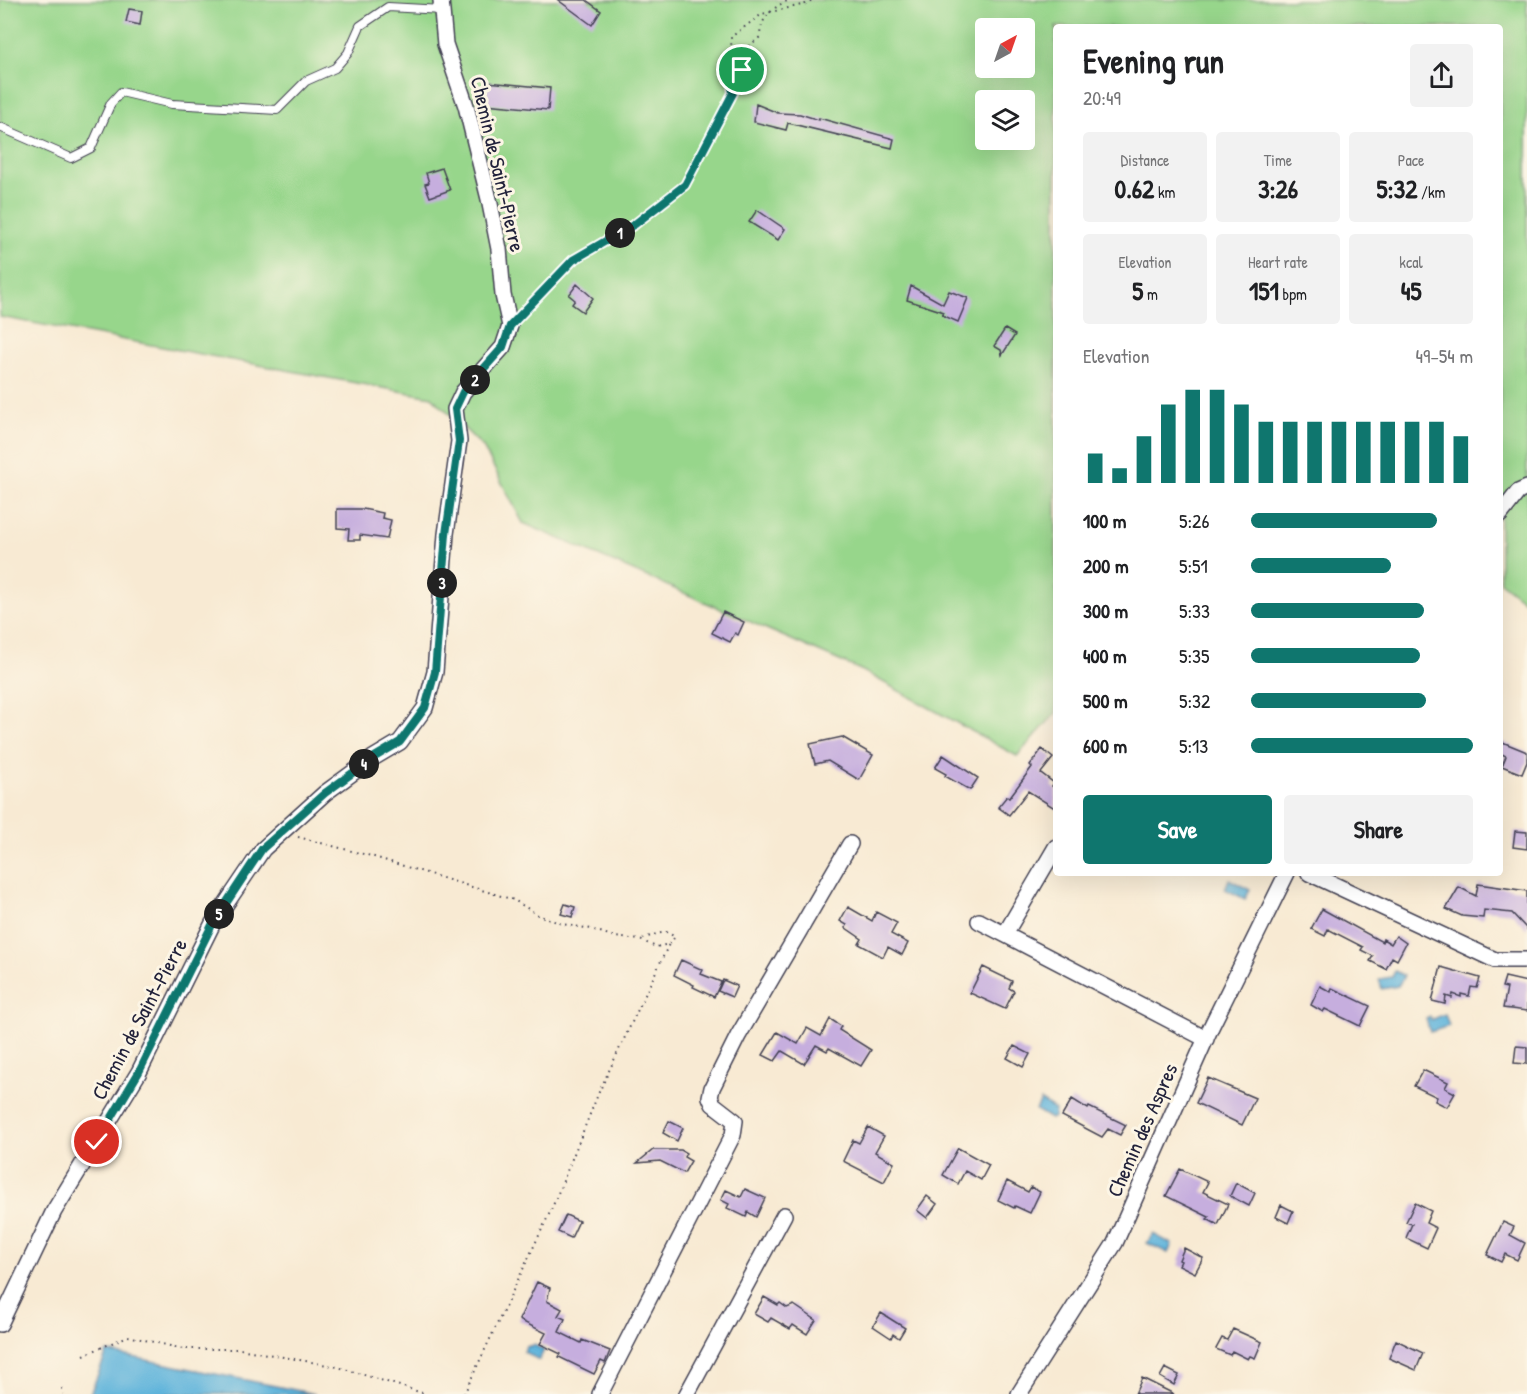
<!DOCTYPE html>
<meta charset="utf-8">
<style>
body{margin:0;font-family:"Patrick Hand",sans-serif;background:#f2f2f2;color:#202124;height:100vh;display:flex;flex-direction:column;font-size:22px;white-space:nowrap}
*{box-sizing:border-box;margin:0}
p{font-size:20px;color:#757577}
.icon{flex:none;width:33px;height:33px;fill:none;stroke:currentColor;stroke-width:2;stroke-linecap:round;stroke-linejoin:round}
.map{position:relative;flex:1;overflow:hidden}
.details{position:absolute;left:1053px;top:24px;width:450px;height:852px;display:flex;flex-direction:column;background:#fff;border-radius:6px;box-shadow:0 6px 24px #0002}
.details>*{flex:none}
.needle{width:39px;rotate:40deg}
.controls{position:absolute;left:975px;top:18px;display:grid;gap:12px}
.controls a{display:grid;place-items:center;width:60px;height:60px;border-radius:6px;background:#fff;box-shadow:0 6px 24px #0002;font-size:30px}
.pin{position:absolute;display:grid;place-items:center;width:51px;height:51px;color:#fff;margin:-26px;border:3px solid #fff;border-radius:50%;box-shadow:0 2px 6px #0007}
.km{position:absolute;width:30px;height:30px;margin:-15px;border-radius:50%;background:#222;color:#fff;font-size:16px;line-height:30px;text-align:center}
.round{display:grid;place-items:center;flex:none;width:63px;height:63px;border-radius:6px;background:#f2f2f2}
.headline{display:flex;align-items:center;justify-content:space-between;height:102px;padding:0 30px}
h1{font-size:33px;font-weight:700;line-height:45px}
.metrics{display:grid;grid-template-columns:repeat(3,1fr);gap:9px;height:102px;padding:6px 30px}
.metrics div{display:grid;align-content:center;border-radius:6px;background:#f2f2f2;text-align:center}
.metrics b{font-size:26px;font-weight:700}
.metrics small{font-size:16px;font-weight:400}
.metrics p{font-size:16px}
.chart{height:168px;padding:12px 30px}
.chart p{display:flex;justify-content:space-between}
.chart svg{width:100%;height:108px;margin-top:6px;stroke:#0f766e;stroke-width:6}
.button{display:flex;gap:12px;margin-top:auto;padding:12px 30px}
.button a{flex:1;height:69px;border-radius:6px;background:#0f766e;color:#fff;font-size:24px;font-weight:700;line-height:69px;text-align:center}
.button a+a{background:#f2f2f2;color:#202124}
ul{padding:0 30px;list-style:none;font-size:20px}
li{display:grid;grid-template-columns:96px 72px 1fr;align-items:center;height:45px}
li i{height:15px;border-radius:8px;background:#0f766e}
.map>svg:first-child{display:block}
.green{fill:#97d68b;stroke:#5c7c63;stroke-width:1.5;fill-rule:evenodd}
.water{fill:#5fb4db;stroke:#406b8b;stroke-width:1.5}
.building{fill:#c6aede}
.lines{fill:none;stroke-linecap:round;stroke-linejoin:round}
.lane-casing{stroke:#424052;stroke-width:10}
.street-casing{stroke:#424052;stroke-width:18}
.path{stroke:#424052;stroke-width:2;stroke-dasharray:1.5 4.5;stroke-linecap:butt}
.lane{stroke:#fff;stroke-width:8}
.street{stroke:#fff;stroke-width:15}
.route-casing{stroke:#fff;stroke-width:12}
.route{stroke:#0f766e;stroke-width:8}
.labels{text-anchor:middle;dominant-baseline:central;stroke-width:6;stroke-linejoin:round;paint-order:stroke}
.street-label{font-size:21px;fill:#22223b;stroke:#fcf5e5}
</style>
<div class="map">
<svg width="1527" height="1394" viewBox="0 0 1527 1394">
<rect width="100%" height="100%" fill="#fcf5e5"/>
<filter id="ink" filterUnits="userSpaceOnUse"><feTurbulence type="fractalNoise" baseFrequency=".0167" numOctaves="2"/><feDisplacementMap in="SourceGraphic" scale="12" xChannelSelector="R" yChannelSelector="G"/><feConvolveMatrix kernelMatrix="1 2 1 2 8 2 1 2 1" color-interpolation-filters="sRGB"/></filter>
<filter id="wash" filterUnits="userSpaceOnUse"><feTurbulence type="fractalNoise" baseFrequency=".008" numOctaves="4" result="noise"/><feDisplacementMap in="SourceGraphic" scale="24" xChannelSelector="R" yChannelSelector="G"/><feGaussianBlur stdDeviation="1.35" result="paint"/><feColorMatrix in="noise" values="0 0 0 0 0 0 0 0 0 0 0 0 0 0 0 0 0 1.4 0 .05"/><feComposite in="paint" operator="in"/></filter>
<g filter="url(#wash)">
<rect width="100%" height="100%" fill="#f8ead3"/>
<path class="green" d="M0,0H1527V603L1500,582V27H1056V713L1017,756L863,671L523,523L483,447L432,397L0,317ZM986,28H1024V68H986ZM986,100H1024V140H986Z"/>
<path class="water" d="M1229,879L1250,890L1245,899L1225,889Z
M1395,971L1404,976L1398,986L1382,989L1379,979L1392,977Z
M1445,1014L1449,1026L1430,1032L1426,1019L1430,1017L1431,1020Z
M1041,1101L1055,1110L1054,1117L1051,1119L1036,1110Z
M1153,1234L1172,1244L1168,1253L1147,1243Z
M534,1345L544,1350L539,1360L524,1352L526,1347Z
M107,1352L315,1394H90Z"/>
<g id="blocks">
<path class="building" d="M558,0H586L601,11L592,25Z
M129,9L142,11L140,25L126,22Z
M487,82L550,88L548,110L485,104Z
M756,104L778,113L800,114L819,120V118L894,139L892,148L788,123L786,130L754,122Z
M442,168L450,190L430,197L425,184L429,183L426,173Z
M757,210L785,229L778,240L749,222Z
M577,284L593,298L583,312L572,304L575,300L569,295Z
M911,286L943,304L949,291L968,298L958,322L942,315L944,312L907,300Z
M1005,329L1015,335L1002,355L1001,350L994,346Z
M337,509H363L383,513L382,518L391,520L387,539L360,535V540H348L349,529L337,528Z
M723,612L744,622L738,635L735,633L730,642L712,633Z
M842,737L873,755L859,780L828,761L815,764L810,744Z
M1500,741L1527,752V762L1522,774L1502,766L1506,756L1500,753Z
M1042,749L1053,758L1041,773L1054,783L1052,786L1056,789V809L1028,791L1009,815L998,807L1007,796L1009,798L1032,767L1030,765Z
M943,755L978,778L970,790L945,776L946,774L935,768Z
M1515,831L1527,832V849L1513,847Z
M1478,884L1527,891V929L1512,913L1484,910L1483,918L1462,916L1446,909L1459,887L1476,896Z
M565,904L575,907L572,917L561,914Z
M848,907L872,921L876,912L897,923L891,934L908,943L902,955L888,947L883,957L859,944L862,939L846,928L847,925L840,921Z
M1322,909L1382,942L1383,939L1391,944L1396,936L1406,943L1397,960L1392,957L1386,969L1370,961L1373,956L1361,950L1363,947L1328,929L1325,936L1311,929Z
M681,960L703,970L701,974L721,982L714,997L693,987L694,985L674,975Z
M983,967L1012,981L1009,988L1014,991L1005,1009L970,993Z
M1441,967L1480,978L1477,988L1471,987L1469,996L1461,994V997L1453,994L1452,998L1446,996L1445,1004L1432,1001Z
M1505,977L1527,982V1011L1503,1008L1507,988L1502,987Z
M723,980L737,986L732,997L718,991Z
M1320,986L1331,992L1332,988L1370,1006L1360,1026L1325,1009L1323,1012L1311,1005Z
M830,1019L841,1026L839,1030L871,1050L861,1066L829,1048L827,1051L816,1045L804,1064L782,1051L775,1061L763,1055L777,1032L798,1044L807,1028L821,1036Z
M1014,1046L1030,1054L1023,1067L1007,1058Z
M1516,1046L1527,1047V1064L1514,1063Z
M1423,1070L1448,1082L1445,1088L1455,1093L1447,1107L1435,1101L1437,1097L1414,1086Z
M1208,1078L1255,1098L1242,1125L1196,1103Z
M1072,1099L1088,1109L1089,1107L1126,1125L1120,1135L1108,1129L1102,1137L1062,1116Z
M669,1121L683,1128L677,1141L663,1133Z
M868,1127L884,1136L875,1152L894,1163L884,1182L843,1161L853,1140L859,1143Z
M958,1148L989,1165L981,1180L965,1171L958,1184L943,1175Z
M653,1150H681L686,1153L684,1157L691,1161L684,1173L660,1161L637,1163Z
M1180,1169L1208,1182L1203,1192L1228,1204L1218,1225L1207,1219L1209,1217L1166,1196Z
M1007,1181L1028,1192L1031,1187L1040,1192L1030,1213L1015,1206L1014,1208L998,1200Z
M1236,1183L1255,1193L1249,1206L1230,1196Z
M745,1189L765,1198L756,1217L748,1212L746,1217L727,1208L729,1204L721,1200L726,1190L741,1197Z
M927,1196L937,1204L927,1218L917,1210Z
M1415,1203L1431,1211L1426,1223L1436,1228L1427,1248L1406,1238L1412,1224L1406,1222Z
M1281,1205L1293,1211L1288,1223L1276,1217Z
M566,1215L579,1221L571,1238L558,1232Z
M1503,1222L1514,1227L1510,1235L1525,1243L1517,1260L1505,1254L1501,1262L1487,1255Z
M1184,1248L1203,1258L1195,1273L1179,1265L1181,1261L1179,1260Z
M537,1282L550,1288L547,1301L562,1309L558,1316L565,1319L559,1332L581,1343L582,1340L610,1351L605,1363L601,1361L594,1374L559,1357L561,1354L540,1344L546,1333L519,1320Z
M764,1297L778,1305L780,1303L787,1308L794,1305L816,1320L807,1334L793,1325L790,1329L771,1318L768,1322L754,1314Z
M881,1313L905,1328L899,1338L893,1334L891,1338L873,1326Z
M1233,1329L1262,1342L1255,1358L1250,1356L1248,1359L1232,1351L1230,1355L1216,1349L1222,1338L1227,1340Z
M1396,1340L1423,1353L1416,1370L1389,1358Z
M1165,1368L1179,1375L1174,1385L1160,1377Z
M1142,1378L1174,1394H1135Z"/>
</g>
</g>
<g filter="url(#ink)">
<use href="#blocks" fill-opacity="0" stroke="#424052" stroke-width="1.5"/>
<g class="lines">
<g class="lane-casing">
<path id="lane" d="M0,127L71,158L91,148L111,103L121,92L172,104L277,110L306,81L335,68L348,53L360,26L388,7L442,10"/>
</g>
<g class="street-casing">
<path id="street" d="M1500,515L1518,492L1527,488
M1309,873L1495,960H1527
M979,921L1206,1039
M1005,934L1056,847
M0,1324L54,1211L139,1072L213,923L263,849L325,793L373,758L400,742L425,708L435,672L446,534L459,441L455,409L463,392L503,347L510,326L503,295L499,249L489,199L466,106L445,44L441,0
M600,1394L733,1135L735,1121L713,1104L710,1097L712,1088L738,1036L850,844
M687,1394L784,1215
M1019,1394L1115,1243L1211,1027L1287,873"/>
</g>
<path class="path" d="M734,83L742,70C738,52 747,48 760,37C760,18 772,8 789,0
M523,313L573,260L635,224L685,185L733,93L731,37L762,14L806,4L812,0
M298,837L371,856L514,900L538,915L562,924L591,929L615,937L640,940L656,947L669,944L675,937L667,932L656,934L640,940
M84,1355L128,1336L183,1349H240L338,1367L426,1394
M62,1388L63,1394
M464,1394L552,1208L599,1092L669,944"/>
<use href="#lane" class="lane"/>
<use href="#street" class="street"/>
</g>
</g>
<g class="lines" filter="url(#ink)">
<g class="route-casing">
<path id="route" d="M97,1142L139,1072L213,923L262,849L325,793L373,758L400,742L425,708L435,672L446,534L459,441L455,409L463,392L503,347L510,326L573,260L635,224L685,185L733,93L732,85L742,70"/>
</g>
<use href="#route" class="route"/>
</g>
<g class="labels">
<g class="street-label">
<text transform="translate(498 164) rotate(77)">Chemin de Saint-Pierre</text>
<text transform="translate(139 1019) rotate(-62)">Chemin de Saint-Pierre</text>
<text transform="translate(1142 1130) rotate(-66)">Chemin des Aspres</text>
</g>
</g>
</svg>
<div class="controls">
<a><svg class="needle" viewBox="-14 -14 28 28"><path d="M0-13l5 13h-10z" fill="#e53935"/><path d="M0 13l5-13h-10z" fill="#757577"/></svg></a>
<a><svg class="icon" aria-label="layers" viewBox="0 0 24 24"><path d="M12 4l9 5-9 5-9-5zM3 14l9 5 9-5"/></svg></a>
</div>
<div class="pin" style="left:742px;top:70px;background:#1e9e55"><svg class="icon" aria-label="arrive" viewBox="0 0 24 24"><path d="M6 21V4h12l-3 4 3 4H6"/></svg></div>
<div class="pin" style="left:97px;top:1142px;background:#d93025"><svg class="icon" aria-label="check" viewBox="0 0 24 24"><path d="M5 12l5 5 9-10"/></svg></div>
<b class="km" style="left:620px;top:233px">1</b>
<b class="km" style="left:475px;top:380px">2</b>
<b class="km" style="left:442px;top:583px">3</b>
<b class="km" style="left:364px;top:764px">4</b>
<b class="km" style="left:219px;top:914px">5</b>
<section class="details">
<div class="headline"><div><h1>Evening run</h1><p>20:49</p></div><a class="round"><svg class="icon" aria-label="share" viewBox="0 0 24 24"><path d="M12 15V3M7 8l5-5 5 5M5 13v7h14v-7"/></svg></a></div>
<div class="metrics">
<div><p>Distance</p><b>0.62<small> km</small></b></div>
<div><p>Time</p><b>3:26</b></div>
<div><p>Pace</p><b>5:32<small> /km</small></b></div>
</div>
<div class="metrics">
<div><p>Elevation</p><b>5<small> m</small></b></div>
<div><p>Heart rate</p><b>151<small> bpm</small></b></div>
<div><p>kcal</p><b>45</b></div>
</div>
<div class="chart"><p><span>Elevation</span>49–54 m</p>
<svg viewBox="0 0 160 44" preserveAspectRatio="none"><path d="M5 44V32M15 44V38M25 44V25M35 44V12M45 44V6M55 44V6M65 44V12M75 44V19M85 44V19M95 44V19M105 44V19M115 44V19M125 44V19M135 44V19M145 44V19M155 44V25"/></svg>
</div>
<ul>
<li><b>100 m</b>5:26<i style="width:84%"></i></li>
<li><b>200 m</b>5:51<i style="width:63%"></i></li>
<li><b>300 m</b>5:33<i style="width:78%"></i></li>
<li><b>400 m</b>5:35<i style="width:76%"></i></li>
<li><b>500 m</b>5:32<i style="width:79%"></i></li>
<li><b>600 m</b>5:13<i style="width:100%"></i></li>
</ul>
<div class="button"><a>Save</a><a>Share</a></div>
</section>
</div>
